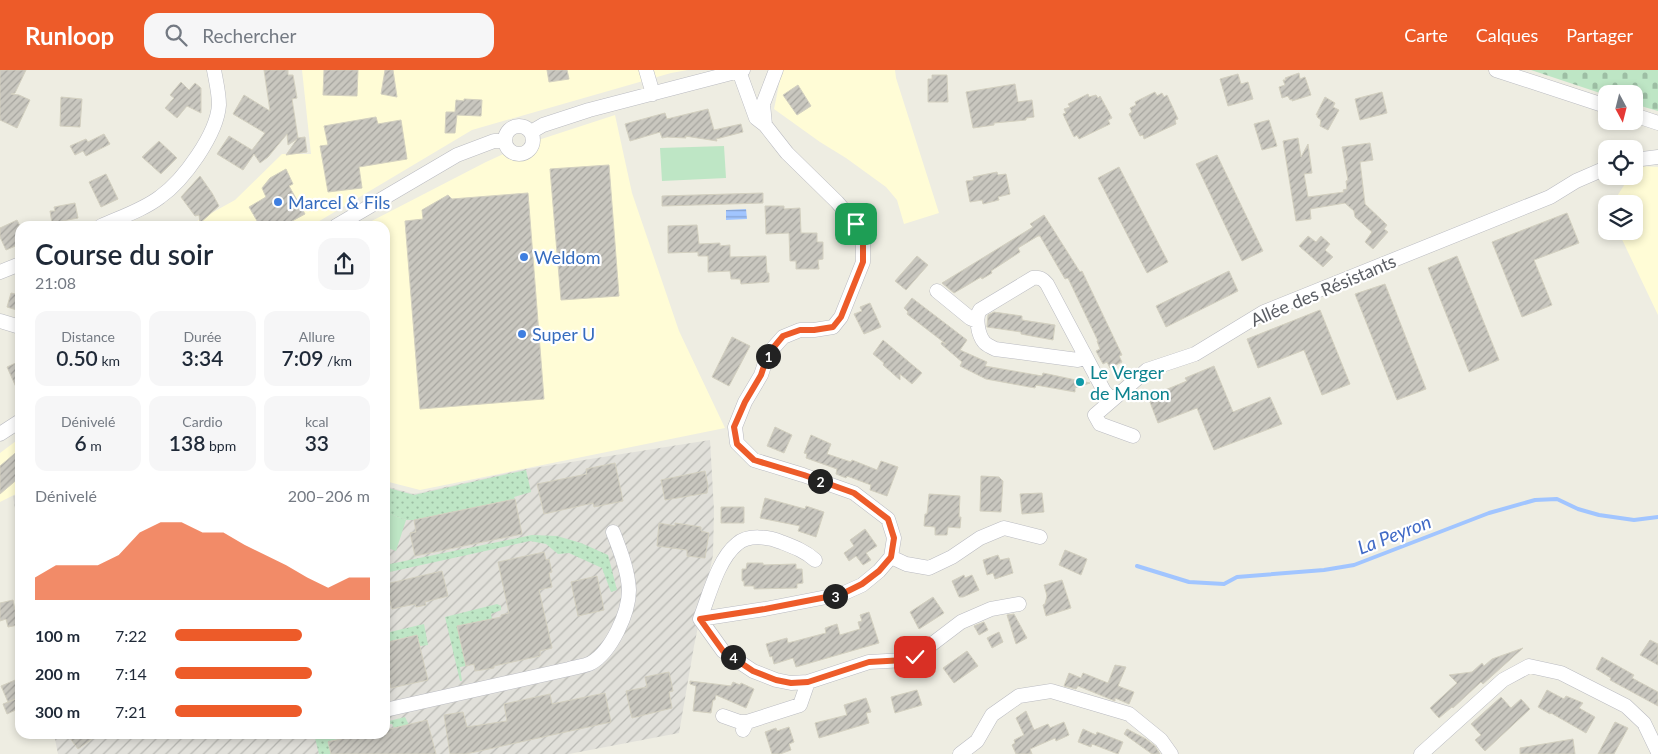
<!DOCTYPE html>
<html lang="fr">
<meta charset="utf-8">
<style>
body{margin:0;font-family:Lato,sans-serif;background:#f6f6f7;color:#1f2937;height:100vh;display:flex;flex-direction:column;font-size:19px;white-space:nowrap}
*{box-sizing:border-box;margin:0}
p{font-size:16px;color:#747a83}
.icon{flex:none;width:28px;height:28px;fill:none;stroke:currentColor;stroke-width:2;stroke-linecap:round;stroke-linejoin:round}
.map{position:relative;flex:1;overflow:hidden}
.sheet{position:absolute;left:15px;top:151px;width:375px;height:518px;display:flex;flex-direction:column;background:#fff;border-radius:15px;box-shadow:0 2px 8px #0003}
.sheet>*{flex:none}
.needle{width:32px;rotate:173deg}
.fabs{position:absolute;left:1598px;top:15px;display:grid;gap:10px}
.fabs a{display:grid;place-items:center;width:45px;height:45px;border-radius:10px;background:#fff;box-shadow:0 2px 8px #0003;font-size:25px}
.pin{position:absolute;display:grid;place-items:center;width:42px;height:42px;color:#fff;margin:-21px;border-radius:10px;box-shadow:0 2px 8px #0006}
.km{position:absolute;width:25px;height:25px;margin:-12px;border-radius:50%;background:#222;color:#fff;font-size:14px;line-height:25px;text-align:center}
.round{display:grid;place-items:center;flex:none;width:52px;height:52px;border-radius:15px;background:#f6f6f7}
.headline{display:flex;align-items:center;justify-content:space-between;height:85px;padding:0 20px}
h1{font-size:28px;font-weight:600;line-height:38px}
.stats{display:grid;grid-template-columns:repeat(3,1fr);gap:8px;height:85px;padding:5px 20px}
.stats div{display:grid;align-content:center;border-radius:12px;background:#f6f6f7;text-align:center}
.stats b{font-size:21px;font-weight:600}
.stats small{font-size:14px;font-weight:400}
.stats p{font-size:14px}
.chart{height:140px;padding:10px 20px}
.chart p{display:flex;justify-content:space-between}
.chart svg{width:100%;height:90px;margin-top:5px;fill:#ed5b29;opacity:.7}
ul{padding:0 20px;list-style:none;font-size:16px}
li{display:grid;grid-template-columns:80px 60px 1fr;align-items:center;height:38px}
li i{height:12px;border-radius:6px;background:#ed5b29}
header{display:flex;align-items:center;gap:30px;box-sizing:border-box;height:70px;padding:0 25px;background:#ed5b29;color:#fff}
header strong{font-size:24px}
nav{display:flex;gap:28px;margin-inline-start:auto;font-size:18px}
.search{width:350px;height:45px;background:#f6f6f7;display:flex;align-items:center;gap:12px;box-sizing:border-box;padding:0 18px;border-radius:15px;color:#747a83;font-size:19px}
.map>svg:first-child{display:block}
.commercial{fill:#fffcd6}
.industrial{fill:url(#industrial-furrows)}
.grass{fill:url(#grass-dots)}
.cemetery{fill:url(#cemetery-stones)}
.pitch{fill:#bee6c5}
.water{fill:url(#water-rules)}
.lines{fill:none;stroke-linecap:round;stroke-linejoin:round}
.stream{stroke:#a1c5ff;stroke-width:4}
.building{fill:url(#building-hatch);stroke:#d3d0c0}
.minor-casing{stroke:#babbc1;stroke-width:15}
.minor{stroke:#fff;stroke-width:14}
.route-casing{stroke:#fff;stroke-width:10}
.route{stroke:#ed5b29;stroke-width:6}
.shop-dot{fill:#3f7fe0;stroke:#fff;stroke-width:2}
.culture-dot{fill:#0f9aa8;stroke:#fff;stroke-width:2}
.labels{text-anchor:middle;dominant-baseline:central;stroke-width:4.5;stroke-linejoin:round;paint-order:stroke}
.shop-label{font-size:18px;fill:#366cbe;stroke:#fff;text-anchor:start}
.street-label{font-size:18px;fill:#5a5d63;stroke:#fff}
.culture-label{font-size:18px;fill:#0d838f;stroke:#fff;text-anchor:start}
.water-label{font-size:19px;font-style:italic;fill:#406ac6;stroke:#fff}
</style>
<header>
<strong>Runloop</strong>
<div class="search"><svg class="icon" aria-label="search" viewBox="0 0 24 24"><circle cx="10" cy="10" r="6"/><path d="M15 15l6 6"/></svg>Rechercher</div>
<nav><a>Carte</a><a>Calques</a><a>Partager</a></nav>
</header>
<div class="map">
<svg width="1658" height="684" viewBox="0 0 1658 684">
<defs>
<pattern id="industrial-furrows" width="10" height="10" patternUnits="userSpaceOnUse" patternTransform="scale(1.25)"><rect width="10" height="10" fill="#e1e0da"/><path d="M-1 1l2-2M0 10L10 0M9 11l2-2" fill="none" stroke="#b9b9b4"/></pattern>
<pattern id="grass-dots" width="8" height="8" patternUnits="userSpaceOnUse" patternTransform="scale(1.25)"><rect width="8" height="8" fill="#bee6c5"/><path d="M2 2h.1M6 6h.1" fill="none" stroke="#9dbea4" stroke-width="1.8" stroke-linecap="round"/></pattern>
<pattern id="cemetery-stones" width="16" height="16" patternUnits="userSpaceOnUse" patternTransform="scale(1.25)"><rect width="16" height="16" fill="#bee6c5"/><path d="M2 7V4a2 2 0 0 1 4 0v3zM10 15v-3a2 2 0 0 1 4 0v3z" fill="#9dbea4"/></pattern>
<pattern id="water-rules" width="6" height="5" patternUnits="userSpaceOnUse" patternTransform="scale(1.25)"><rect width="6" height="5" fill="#a1c5ff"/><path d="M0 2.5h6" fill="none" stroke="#86a3d2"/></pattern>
<pattern id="building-hatch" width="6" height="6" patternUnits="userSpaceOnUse" patternTransform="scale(1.25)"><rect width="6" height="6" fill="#c9c7bf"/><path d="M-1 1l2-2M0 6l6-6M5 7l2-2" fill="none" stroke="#a6a59f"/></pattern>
</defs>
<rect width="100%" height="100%" fill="#eeede2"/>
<path class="commercial" d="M302,0H688L671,3L472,60L311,156H188L235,130L282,84H311Z
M782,0H895L896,8L939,143L904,154L897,130L886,117L846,88L820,72L774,39Z
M615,45L632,123L679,261L725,358L420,420L385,411V156H362L486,92L523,75Z
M1637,96L1658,97V245L1618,161H1634V134H1612L1630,106H1634V101Z
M20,368V422L0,432V383Z"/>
<path class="industrial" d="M710,370L714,440L713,485L694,576L679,663L569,684H58L54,664H385V416L414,424L521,400Z
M20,424V469L13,426Z"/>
<path class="grass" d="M526,400L531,422L514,427L515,429L414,450H406L385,442V417L414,425Z
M532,465L557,466L581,473L608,485L617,520L611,522L602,498L569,483L558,484L546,474L530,471L385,503V495Z
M497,534L501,536V540L491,544L492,549L457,556L466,596L460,597L462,611H460L445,547Z
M385,545L390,562L424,554L428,575L420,576L417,565L385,572Z
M405,647L409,655L394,658L392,654H386L387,659L385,660V652Z
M314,664H354L355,666L328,671L331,684H319Z"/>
<path class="cemetery" d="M1531,0H1658V41L1634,34V24L1606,25Z"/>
<path class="pitch" d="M724,76L726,108L662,111L660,78Z
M385,442L406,450L396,481L385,477Z"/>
<path class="water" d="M746,139L747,149L726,150V140Z"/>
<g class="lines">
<path class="stream" d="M1137,496L1189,512L1224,514L1237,507L1324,500L1354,495L1489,443L1535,430L1557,429L1578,439L1599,445L1634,450L1658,447"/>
</g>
<path class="building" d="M0,0H26L15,23L11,24L19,25L30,30L17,58L0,50Z
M264,0H288V5H293L297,28L292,29L298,68L305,67L307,82L286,85L297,69L288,75L287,64L268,87L260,93L254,84L243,100L217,84L229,66L252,80L265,63L233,44L244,25L270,41Z
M324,0H358L357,26L323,25Z
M385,0H393L397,27L381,24Z
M547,0H567L569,9L549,12Z
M1299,3L1300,9L1305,7L1311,25L1292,31V29L1290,30L1288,26L1282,28L1279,17L1285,15L1283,10H1286L1285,8Z
M1238,4L1241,14L1248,12L1253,29L1228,36L1220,9Z
M932,5H947L948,32H928V9H932Z
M181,12L189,20L195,13L201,18V43L187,36L177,48L165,38L174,28L170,25Z
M1015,14L1018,32L1032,30L1034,47L1026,48V50L994,53V55L973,58L966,22Z
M798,15L811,36L797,45L783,25Z
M1155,22L1157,26L1162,23L1164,27L1167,25L1178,49L1175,50L1176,54L1144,69L1143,65L1140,66L1129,44L1132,42L1130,38L1136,35L1135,32Z
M1382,22L1387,43L1360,50L1355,29Z
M1088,24L1089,27L1096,25L1098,28L1100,26L1112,48L1108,50L1110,54L1079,69L1077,65L1074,67L1063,44L1066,43L1064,39L1070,37L1068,34Z
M61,27L82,29L80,57L60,56Z
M1325,27L1335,33L1333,37L1339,40L1328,60L1320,56L1321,50L1317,47L1318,45H1316Z
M464,29L482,30L481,46L457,45L455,63H445L446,42H455L456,30L464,31Z
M708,39L714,60L741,54L743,62L716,69L717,71L685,66L686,68L667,67L662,68L660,62L630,71L625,54L665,43L667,49Z
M376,47L378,54L401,50L407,89L359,97L362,118L328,122L320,76L328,75L324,56Z
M1269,50L1277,76L1262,80L1254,54Z
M104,64L110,74L86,86L83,81L75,85L70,76L86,69L88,72Z
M1298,68L1301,87L1308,74L1312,103L1304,104L1308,127L1344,122L1343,120L1347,119L1346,111L1348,110L1342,77L1370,73L1373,90L1360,92L1365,134L1387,155L1384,159L1388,162L1373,179L1365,172L1372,162L1355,147L1354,141L1345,133L1310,139L1311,149L1296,151L1283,71Z
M159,71L177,88L161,104L142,87Z
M1217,85L1263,181L1242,191L1196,94Z
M609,95L619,226L561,230L550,99Z
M1119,97L1168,192L1147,203L1098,108Z
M286,99L293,114L289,116L305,144L283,156H260L249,137L266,127L262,118L270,108Z
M997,102L998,105L1006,104L1010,124L998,127L999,130L983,134L982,130L970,132L966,111L974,110L973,107Z
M106,104L118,129L101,137L89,112Z
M200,106L212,123L219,136L200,153L199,145L195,146L181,127Z
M528,123L544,329L420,339L405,151L423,149L422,140L448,125L452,129Z
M763,123V133L662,136V126Z
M75,133L78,148L52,153L50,141H55L54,137Z
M765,136H784V139L800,138L801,163H817V172H823V189L818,190L819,199H796V191H790L789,163L766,164Z
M1567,143L1579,173L1534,190L1552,235L1522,247L1492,172Z
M1044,145L1080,202L1082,201L1122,285L1119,286L1122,292L1110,298L1107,292L1103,294L1096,281L1100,279L1097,271H1098L1068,208L1065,209L1040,166H1038L1018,178L1020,182L991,201L992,203L982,209L981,207L954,223L942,213L1033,157L1030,154Z
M17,150L20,156V174L6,180L0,167V158Z
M697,155L699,174L720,173V176L730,175V187L766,186L767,203H769V212L741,214L740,209H731L730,201L708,202V186H698V182L668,183V156Z
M1308,166L1316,172L1321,166L1330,174L1325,180L1333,187L1323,197L1299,176Z
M917,186L928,195L906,220L895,211Z
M1457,186L1499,290L1469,302L1428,198Z
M1229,201L1238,221L1166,257L1156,236Z
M1385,214L1426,319L1397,330L1355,224Z
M11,223L20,225V241L7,237Z
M912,228L967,270L960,280L987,292L985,296L1042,306L1043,303L1090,313L1075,318V322L1036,315L1035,318L986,309L960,296L962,292L941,274L942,272L946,274L907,244L908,242L904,238Z
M870,233L881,257L864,264L854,244L862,241L860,237Z
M1320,240L1350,314L1322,325L1304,280L1258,298L1247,269Z
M994,242L1022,246V250L1055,255L1053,270L1021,264V262L987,257L988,245Z
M732,267L750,276L729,316L712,307Z
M883,270L922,303L912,314L900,304V310L883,295L884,293L873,284Z
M20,291V326L7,297Z
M1214,296L1233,342L1270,327L1282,354L1214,380L1197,338L1158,353L1148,327L1187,311L1185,308Z
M775,357L792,365L784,383L767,376Z
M811,365L831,374L827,384L851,392L852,390L877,400L881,391L898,397L887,426L870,420L871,415L847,406L846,408L836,404L837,399L806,388L807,384L804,383Z
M20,379V407L0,424V396Z
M615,393L623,431L594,437L593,433L544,444L537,414L587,404L586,399Z
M705,401L708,416L707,423L665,430L661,410Z
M981,406L999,407L1003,411L1001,442L980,441Z
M1042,423L1044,442L1022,444L1020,424Z
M929,424L960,426L959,447H961L960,458L948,457L947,465H935V457L924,456L925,444H927Z
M765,428L805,439L806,436L824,442L816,467L798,461L800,456L760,448Z
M515,429L522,464L415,486L410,463L416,462L414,450Z
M721,437H744V453H721Z
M659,453L675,456V453L701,457V461L709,463L705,488L687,486V480L657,476Z
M865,459L877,476L866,483L871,490L863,495L856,486L849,491L844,483L854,476L850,470Z
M1065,480L1087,489L1081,505L1059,495Z
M544,482L546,490L549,489L552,502L549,503L552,517L539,520L552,578L540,581V586L494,596V598L475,601L474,594L466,596L457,556L501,547V545L509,543L498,492Z
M998,485L1000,490L1009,488L1013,503L995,509L993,503L987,505L983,490Z
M747,493H763V495L796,494V499H802L803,513L797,514V518L754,519V516H744V511H742V499H746Z
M442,501L448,526L425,532L426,535L416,537L415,534L392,539L386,514Z
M964,505L965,508L972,505L979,520L963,527H959L952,511Z
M597,506L604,540L578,546L571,512Z
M1062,510L1071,538L1046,546L1043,535L1045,534L1047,526L1044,515Z
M933,527L944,543L919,559L910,542Z
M13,530L18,555L8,557L6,549L0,551V533Z
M869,542L879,573L796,597L793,588L774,594L772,586L770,587L766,574L787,568L788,573L826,563L825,558L837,554L840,565L860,559L858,552L862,551L860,545Z
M1014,544L1027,568L1016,574L1007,545Z
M984,552L988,560L979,565L974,556Z
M999,562L1003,572L992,578L987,568Z
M417,565L428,610L391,618L385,594V573Z
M1650,570L1658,574V595L1640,585Z
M1523,578L1483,614L1481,612L1453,638L1452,637L1439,648L1430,638L1457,613L1449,605L1472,602L1482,593L1484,596L1492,589Z
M967,581L978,596L954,613L943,598Z
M1602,587L1634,605L1632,608L1658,622V636L1610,610L1611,608L1596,599Z
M1115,595L1126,597L1118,616L1134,622L1129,634L1115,628V631L1078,616L1076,619L1064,616L1069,603L1081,608L1083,603L1108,613Z
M669,602L673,621L669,622L672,638L632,648L626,621L647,617L645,607Z
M20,608V627L8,632L1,616Z
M690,611L731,616L733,612L740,615L741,613L754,619L746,638L716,625L715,630H713L711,643L693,641L696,616L690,614Z
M917,620L922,635L895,643L891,627Z
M1547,620L1564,629L1566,626L1583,633L1579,638L1595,647L1586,663L1551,643L1550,644L1538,637Z
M605,623L611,652L466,684H450L444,645L463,642L467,657L507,651L504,634L550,624L552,634Z
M1501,627L1511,638L1521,629L1530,639L1485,681L1475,670L1481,665L1471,654Z
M866,628L871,642L866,643L869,653L819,668L815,653L847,645L844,635Z
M16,629L20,638L7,644L3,634Z
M1026,641L1034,660L1048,654L1050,658L1064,652L1069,665L1056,671L1055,668L1030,679L1032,684H1016L1012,675L1015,673L1014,670L1024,665L1016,648Z
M427,650L436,684H331L328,672L358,665L357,664H387L386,660Z
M1615,652L1628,658L1614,684H1598Z
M789,657L794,672L789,674L791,680L780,684H772L765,662L776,658L777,661Z
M1083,659L1096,665L1097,662L1123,672L1118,684L1092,674L1091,677L1078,672Z
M1127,659L1146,669L1155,676L1160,684H1152L1124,664Z
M67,664H99L78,679Z
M1573,669L1575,684H1520V678Z"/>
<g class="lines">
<g class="minor-casing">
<path id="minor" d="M646,0L653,24
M1496,0L1606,36
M739,1L756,48L765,55L763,34L776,0
M1634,45L1658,53
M765,55L787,83L837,132L856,154L863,171V192L841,247L833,257L814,260H800L783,267L768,284L761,305L745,332L735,357L737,373L754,390L803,405L854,423L888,449L894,468L891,487L879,501L862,515L842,524L765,539L700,549L723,581L753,601L776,610L791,613L808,612L869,592L905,590L915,587L961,552L991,539L1019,534
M505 70a14 14 0 1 1 28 0a14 14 0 1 1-28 0Z
M531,62L543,55L589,40L743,0
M1634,90L1658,87
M101,156C121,147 143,140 160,127C184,110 217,64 219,35C219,23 216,11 214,0
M336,156L457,85L494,71H505
M0,202L20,194
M937,221L970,248L977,251
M0,251L20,257
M1086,287L1078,290L995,279C992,277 986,275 984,272C978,265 975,247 980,240L1033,208C1040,207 1043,209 1047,214L1104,321L1112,330
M0,364L20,351
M1133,366L1100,354L1095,345L1147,300L1195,284L1264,242L1550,127L1576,111L1606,98
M891,487L906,494L929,498L952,487L980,468L1004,458L1040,467
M700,549C709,526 718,489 737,474C748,464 769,467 781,472C794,477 805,481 815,490
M385,640L569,599C576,597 585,596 591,593C611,582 629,543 629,520C628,500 620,480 613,462
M723,646L740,652H747
M743,660L747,652L800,635L808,612
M960,684L977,671L992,645L1019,626L1051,621L1129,644L1161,670L1171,684
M1421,684L1503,610L1529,596L1561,603L1626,636L1644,653L1658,682"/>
</g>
<use href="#minor" class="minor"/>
</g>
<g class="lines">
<g class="route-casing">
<path id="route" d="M856,154L863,171V192L841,247L833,257L814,260H800L783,266L768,284L761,305L745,332L734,357L737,374L754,390L804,405L854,423L888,449L894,468L891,487L879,501L862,514L842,524L765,539L700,549L723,581L753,601L776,610L791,613L808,612L869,592L905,590L915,587"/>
</g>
<use href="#route" class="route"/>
</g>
<g class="shop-dot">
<circle cx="278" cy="132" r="5"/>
<circle cx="524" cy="187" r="5"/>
<circle cx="522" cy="264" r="5"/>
</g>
<circle class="culture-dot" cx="1080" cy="312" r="5"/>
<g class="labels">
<g class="shop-label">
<text x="288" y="132">Marcel &amp; Fils</text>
<text x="534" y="187">Weldom</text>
<text x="532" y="264">Super U</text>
</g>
<g class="street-label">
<text transform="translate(1323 220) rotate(-23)">Allée des Résistants</text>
</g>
<g class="culture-label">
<text x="1090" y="302">Le Verger<tspan x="1090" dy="21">de Manon</tspan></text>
</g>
<g class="water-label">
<text transform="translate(1394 464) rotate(-21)">La Peyron</text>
</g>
</g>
</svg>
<div class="fabs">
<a><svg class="needle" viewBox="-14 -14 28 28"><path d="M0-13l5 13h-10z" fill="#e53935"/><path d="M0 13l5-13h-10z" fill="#747a83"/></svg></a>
<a><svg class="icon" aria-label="locate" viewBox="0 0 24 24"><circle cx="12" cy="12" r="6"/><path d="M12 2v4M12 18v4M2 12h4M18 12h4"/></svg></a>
<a><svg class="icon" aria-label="layers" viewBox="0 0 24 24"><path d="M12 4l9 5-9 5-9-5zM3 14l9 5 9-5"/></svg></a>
</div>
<div class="pin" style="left:856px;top:154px;background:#1e9e55"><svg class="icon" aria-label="arrive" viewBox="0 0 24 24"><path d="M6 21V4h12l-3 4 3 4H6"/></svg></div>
<div class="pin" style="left:915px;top:587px;background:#d93025"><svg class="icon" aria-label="check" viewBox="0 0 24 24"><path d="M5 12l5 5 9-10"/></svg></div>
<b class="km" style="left:768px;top:286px">1</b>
<b class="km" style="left:820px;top:411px">2</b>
<b class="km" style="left:835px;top:526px">3</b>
<b class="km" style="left:733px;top:587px">4</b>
<section class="sheet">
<div class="headline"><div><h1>Course du soir</h1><p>21:08</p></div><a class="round"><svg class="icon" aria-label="share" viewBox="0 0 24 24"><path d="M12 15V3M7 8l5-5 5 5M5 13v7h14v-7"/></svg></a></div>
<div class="stats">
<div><p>Distance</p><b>0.50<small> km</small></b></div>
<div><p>Durée</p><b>3:34</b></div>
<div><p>Allure</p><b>7:09<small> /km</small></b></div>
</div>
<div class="stats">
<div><p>Dénivelé</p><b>6<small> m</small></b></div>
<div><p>Cardio</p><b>138<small> bpm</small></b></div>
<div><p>kcal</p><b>33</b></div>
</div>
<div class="chart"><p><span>Dénivelé</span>200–206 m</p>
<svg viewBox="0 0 160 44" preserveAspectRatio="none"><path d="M0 44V33L10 27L20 27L30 27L40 22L50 11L60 6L70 6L80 11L90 11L100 17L110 22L120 27L130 33L140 38L150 33L160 33V44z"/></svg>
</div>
<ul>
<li><b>100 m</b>7:22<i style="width:65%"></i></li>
<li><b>200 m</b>7:14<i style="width:70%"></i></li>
<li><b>300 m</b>7:21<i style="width:65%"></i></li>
</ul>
</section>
</div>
